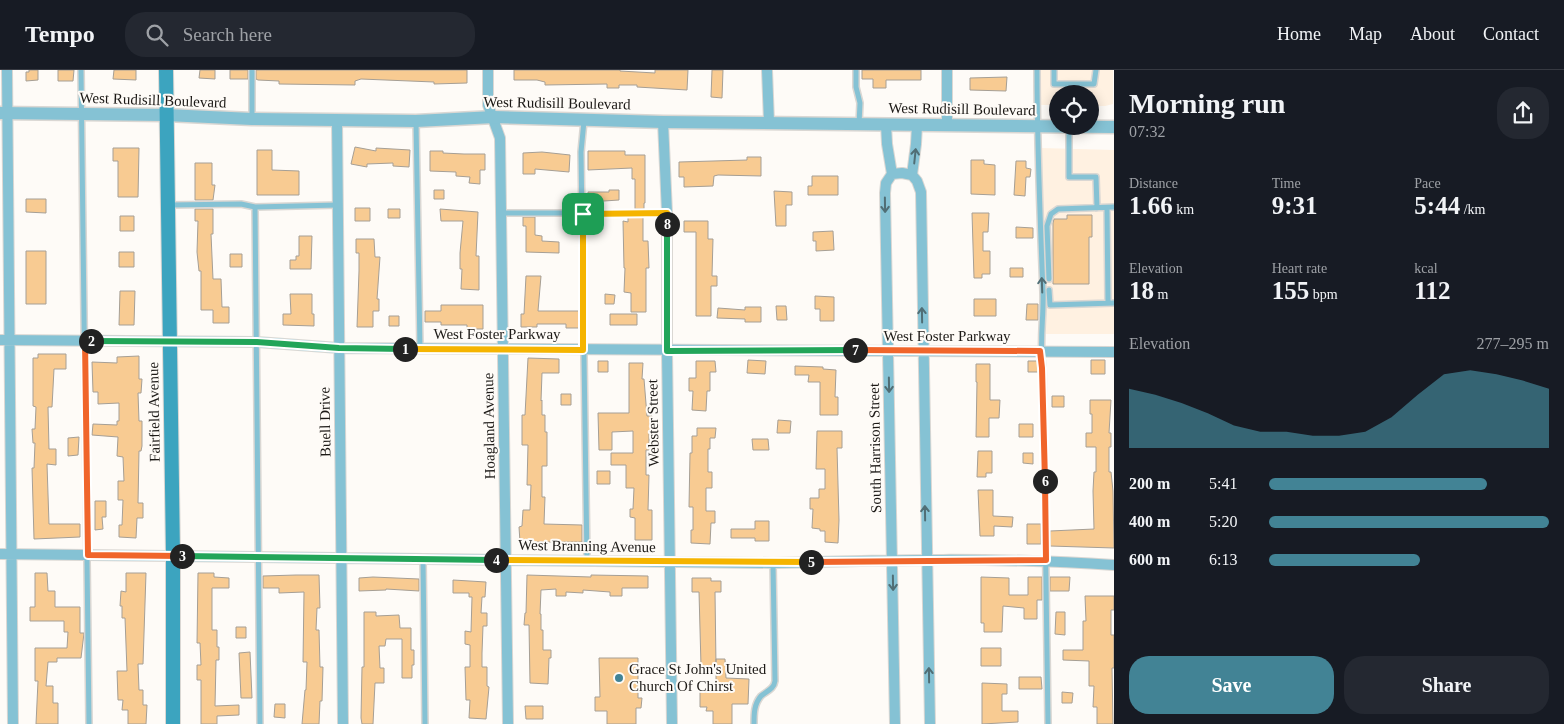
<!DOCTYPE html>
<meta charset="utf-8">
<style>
body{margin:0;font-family:"Times New Roman",serif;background:#242831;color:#f1f3f6;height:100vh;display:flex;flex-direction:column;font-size:19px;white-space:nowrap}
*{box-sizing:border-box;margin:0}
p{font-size:16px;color:#9ea1a6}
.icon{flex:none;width:28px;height:28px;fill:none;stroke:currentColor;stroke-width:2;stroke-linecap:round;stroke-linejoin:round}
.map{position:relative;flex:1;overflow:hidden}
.sheet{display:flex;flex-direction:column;background:#171b24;width:450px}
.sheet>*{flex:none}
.fabs{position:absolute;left:1049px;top:15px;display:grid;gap:10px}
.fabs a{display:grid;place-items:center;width:50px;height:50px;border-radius:50%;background:#171b24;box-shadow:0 2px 12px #0003;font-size:25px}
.pin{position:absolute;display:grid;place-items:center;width:42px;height:42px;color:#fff;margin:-21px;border-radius:10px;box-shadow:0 2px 8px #0006}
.km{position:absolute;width:25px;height:25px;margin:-12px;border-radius:50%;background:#222;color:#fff;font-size:14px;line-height:25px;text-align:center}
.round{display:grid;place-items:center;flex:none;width:52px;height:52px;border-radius:20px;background:#242831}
.headline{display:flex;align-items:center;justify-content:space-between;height:85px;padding:0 15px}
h1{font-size:28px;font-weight:700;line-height:38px}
.stats{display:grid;grid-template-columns:repeat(3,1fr);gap:8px;height:85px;padding:5px 15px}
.stats div{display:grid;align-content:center}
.stats b{font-size:25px;font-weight:700}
.stats small{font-size:14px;font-weight:400}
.stats p{font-size:14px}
.chart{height:140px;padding:10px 15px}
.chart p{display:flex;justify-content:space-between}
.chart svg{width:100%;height:90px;margin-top:5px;fill:#428395;opacity:.7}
.action{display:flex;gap:10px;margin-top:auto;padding:10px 15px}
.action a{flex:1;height:58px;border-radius:20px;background:#428395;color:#fff;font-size:20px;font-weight:700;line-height:58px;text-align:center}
.action a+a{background:#242831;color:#f1f3f6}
ul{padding:0 15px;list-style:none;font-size:16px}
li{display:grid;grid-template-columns:80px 60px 1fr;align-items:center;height:38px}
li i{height:12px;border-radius:6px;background:#428395}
header{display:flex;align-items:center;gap:30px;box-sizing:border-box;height:70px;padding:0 25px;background:#171b24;border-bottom:1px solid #363941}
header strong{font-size:24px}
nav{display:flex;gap:28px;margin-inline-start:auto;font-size:18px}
.search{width:350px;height:45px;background:#242831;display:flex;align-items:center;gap:12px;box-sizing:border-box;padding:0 18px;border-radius:20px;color:#9ea1a6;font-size:19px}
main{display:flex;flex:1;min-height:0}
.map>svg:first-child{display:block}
.built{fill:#fff1e1}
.building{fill:#f8cb92;stroke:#a69f95}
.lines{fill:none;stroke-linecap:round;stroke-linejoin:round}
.service-casing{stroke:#dad7d3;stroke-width:8}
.minor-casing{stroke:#dad7d3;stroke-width:12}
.tertiary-casing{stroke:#dad7d3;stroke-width:15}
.secondary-casing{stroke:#dad7d3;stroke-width:16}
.service{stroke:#85c2d4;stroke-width:5}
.minor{stroke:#85c2d4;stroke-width:10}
.tertiary{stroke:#85c2d4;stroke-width:12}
.secondary{stroke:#3ca4bf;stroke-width:14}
.oneway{stroke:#506e75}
.split-1-casing{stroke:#fff;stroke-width:10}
.split-2-casing{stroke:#fff;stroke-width:10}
.split-3-casing{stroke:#fff;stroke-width:10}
.split-4-casing{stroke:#fff;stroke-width:10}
.split-5-casing{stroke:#fff;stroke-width:10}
.split-6-casing{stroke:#fff;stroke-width:10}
.split-7-casing{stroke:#fff;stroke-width:10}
.split-8-casing{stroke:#fff;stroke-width:10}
.split-9-casing{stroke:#fff;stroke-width:10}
.split-1{stroke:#f5b400;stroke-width:6}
.split-2{stroke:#22a559;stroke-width:6}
.split-3{stroke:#f0652b;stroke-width:6}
.split-4{stroke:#22a559;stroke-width:6}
.split-5{stroke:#f5b400;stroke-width:6}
.split-6{stroke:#f0652b;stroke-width:6}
.split-7{stroke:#f0652b;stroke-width:6}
.split-8{stroke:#22a559;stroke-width:6}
.split-9{stroke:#f5b400;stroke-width:6}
.poi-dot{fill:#428395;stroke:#fefbf7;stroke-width:2}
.labels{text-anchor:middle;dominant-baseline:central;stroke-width:4;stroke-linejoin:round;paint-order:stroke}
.street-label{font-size:15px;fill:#1c1916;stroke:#fefbf7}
.poi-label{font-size:15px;fill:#1c1916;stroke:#fefbf7;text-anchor:start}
</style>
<header>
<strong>Tempo</strong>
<div class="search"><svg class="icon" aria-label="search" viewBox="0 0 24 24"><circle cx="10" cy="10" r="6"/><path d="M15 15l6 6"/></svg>Search here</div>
<nav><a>Home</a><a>Map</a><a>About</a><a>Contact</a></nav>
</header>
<main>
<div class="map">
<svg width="1114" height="654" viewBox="0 0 1114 654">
<rect width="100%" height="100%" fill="#fefbf7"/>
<path class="built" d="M1041,0H1113V34L1105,36H1090V24H1058L1057,35H1041Z
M1041,78L1114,80V264H1046Z"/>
<path class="building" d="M29,0H38V10L26,11V2H29Z
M58,0H74L73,11H58Z
M114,0H136V10L113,9Z
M200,0H215V9L199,8Z
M230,0H248V9H230Z
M256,0H467V13L434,14V12L361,9L355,11V15L279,14V11L258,10L256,9Z
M514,0H620V1L655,3V0H688L687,20L637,17V15H619V18H607V14L545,15V12L537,10H514Z
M712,0H723L722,28L711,27Z
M862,0H921V10H886V18H873V9H862Z
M1007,7L1006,21L970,20V8Z
M355,77L376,81V78L410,80L409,97L393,96V93L367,94V97L351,94Z
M113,78H139L138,127H118V91H113Z
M257,80H272V100L299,101V125H257Z
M430,81H443V83L464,84H485V100H480V114L469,113L470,107L456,106V102L430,101Z
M588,81H625V85H645V133H644V139H635V109H632V98L588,100Z
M542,82L570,85L569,102L535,99V104H523V83Z
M747,87H761V106L718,105L714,106L713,116L684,117V107H679V92L747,90Z
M971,90H984V94L995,95V125L971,124Z
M1016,91H1026V98L1031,99L1030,107H1026L1025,126L1014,125Z
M195,93H212V115H215L213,130H195Z
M812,106H838V125H808V116H812Z
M434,120H444V129H434Z
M609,120H619V130L589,132L588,122H609Z
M774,121L792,122V135H786V156H776Z
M26,129H46V143L26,142Z
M355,138H370V151H355Z
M195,139H213V164H211L213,209H221L222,237H229V253H213V240H201V201H199L197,182L198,151H195Z
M388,139H400V148H388Z
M440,139L478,142L476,186H479V220L461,219L462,199H460V183L463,151H441Z
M972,143H989L988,162H983V181H990V204H982V208H974Z
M1067,145H1092V167H1089V214H1053V153L1054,149H1067Z
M120,146H134V161H120Z
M523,147H535V165L542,166V171L559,172V183L526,182V156H523Z
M628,147H643V171H648L649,198H646V242H631V223L624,222L625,198H624L623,151L628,152Z
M684,151H708V169H713L712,206H717V216H711V246H696V162H684Z
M1016,157L1033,158V168H1016Z
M833,161L834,180L816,181V171H813V162Z
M299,166H312L311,199H290V190H296V186H299Z
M356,169H374L375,187H380L377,229H379V241H373V257H357L359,201V183H356Z
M26,181H46V234H26Z
M119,182H134V197H119Z
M230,184H242V197H230Z
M1010,198H1023V207H1010Z
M526,206H541L538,241H579V258H566V254H537V257H521V244H524Z
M120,221H135L134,255H119Z
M290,224H312V244H314V256L283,255V244H291Z
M605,224L615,225L614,234H605Z
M815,226L834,227V251H820V239H815Z
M974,229H996V246H974Z
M1027,234H1038V250H1026Z
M441,235H483V259H467V255H441V252H425V241H441Z
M776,236H786L787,250H777Z
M745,237H761V252H745V249L717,248L718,238L745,240Z
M610,244H637V255H610Z
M389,246H399V256H389Z
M38,284H66V299H54L52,337H48L49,379H56V395L47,394L49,454H80V467L34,469L32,398H34L35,373H33L32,359H35L36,337L33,336V288H38Z
M139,286V309H142L141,323H138L139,351H142V376L141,381H139L138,433H143V448H137L136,468L119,467V455H122L123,430H118V411H124L123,387L117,386L118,367L92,365L93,354L117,355V351H119V333L98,334V322H93L92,292L117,293V287Z
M528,288L559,289V303H542L541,331L542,330V345H545V362H547V396H542V427H545L544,454L582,455V472H520L519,457L522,456L523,440H530L531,415H527L528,375H522V345H525Z
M748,290L766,291L765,304L747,303Z
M1091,290H1105V304H1091Z
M598,291H608V302H598Z
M696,291H715L716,302H710V321H707L706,341L692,340L693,321H689V308H696Z
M1028,291H1038L1039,302H1028Z
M629,293H643L642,309H644L647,346H652V361H649V380H646V405H649L648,440H652V470H635V448L630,447V439H633L634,418H626V395H611V383H633V361L612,362V380H599L598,343H629Z
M976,294H990V330H1000L999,348H989V367H976L977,312H976Z
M795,296L823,297V299L836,300L835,327H838V345H820V312H808L809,305H795Z
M561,324H571V335H561Z
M1052,326H1064V337H1052Z
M1090,330H1111L1109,363H1111V377H1109V402H1111L1113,421L1114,478L1050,476V461L1094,459L1093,421L1094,402H1096V377H1086V363H1092V344H1090Z
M778,350L791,351L790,363H777Z
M1019,354H1033V367H1019Z
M697,358H716L715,368H710V379H708V402H712V418H706V441H715V453H711L710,474L691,473V460H693V437H689L690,383H692V366H697Z
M817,361H842V378H837L839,450L838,473L825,472V461H820V459L812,458L813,439H810V428H819V419H825V399H816Z
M79,367L78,385L68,386V368Z
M752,369H768L769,380H753Z
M978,381H992V403H986V407H977Z
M1023,383H1033V394L1023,393Z
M597,401H610V414H597Z
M978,420H993V446L1013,447L1012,457L994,456V466H980Z
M95,431H106V447H102L103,459L95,460Z
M755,451H769V471H755V468H731V459H755Z
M1027,454H1041V474H1027Z
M35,503H47L48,521H55V537H80V563H84L81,588H57V592H48L46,616H53V633H58V654H36L38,611H35V578H67L68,562H64V551H30V537H35Z
M126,503H146L143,594H138L139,620H143V635H147L146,654H128V640H122L123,630H118L117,601H127L125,548H122V536H120L121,521L126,522Z
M198,503H214V507L229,508V518H212V560H217V577H219V590H216L215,636L239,635V645L217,646V654H201V610H197V595H201L200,573H197Z
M296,505H319L320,538H317L316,560H319L320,597H323L322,631H320L319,654H302L305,620H306L307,592H303L304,522L279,523V518H263V506Z
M527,505L591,507V505L648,506V518H622V526H610V522L583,520V523L566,522V526H556V519L541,520L540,544H541V560H543V580H551V588H549L548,614L530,613L529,555H524L525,543H526Z
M373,507L419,509V521L386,519V520L359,521V508Z
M981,507L1009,508V525H1028V507H1042V530H1037V549H1024V538L1003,536L1002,562H984V553H981Z
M1050,507H1070L1069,521H1050Z
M692,508H711V511H721V522H715L716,596H701L699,522H692Z
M453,510L486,512L485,527H482L481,543H487V556H483L482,583V597H487V616L489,617L486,649L469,648L470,630H466L465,597H470V575L465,574V561L471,562L472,527H469V523H453Z
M1085,526H1114V540H1111V565H1114V598H1112L1113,654H1097V637H1093L1094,616H1089V591L1063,590V580H1083V551H1086Z
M364,542H376V546L399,545L400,558H411V580H414V595H412V608H402V569H386L385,576H379L380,598H384V613H375L373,654H362L361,648L362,597H364Z
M1056,542H1065V565L1055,564Z
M236,557H246V568H236Z
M981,578H1001V596H981Z
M250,582L252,628H241L239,583Z
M599,588H638V628H642L641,638H636V654H607V641H595V627H600Z
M716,589H725L726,608L749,609L748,634H732V654H713V641H706L707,637H700V622H716Z
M1019,607H1041L1042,619H1019Z
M982,613L1007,614V624H1002V641H1018V652L982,654Z
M1062,622L1073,623L1072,633H1062Z
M275,634H285V648L274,647Z
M525,636H543V649H526Z"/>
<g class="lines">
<g class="service-casing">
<path id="service" d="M81,0L89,654
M252,0V48
M856,0V17L860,33L859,54
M1037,0C1037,74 1040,148 1043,222C1044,247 1039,273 1043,298L1048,654
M1054,0V14H1094L1096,0
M1066,24L1068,15L1071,24
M584,51L581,82L587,491
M416,52L420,278
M1069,57V107H1096L1097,138
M170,135L241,134L255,137L338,135
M255,137L260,654
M1107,138L1108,233
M501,143H667
M1049,209L1047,156L1051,144L1058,139L1114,137
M1049,220L1050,235L1114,233
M423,489L425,654
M754,654C754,644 754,634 761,626C767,621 774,619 775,611L773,493"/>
</g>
<g class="minor-casing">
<path id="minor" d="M7,0L13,654
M488,0V35L500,68L508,654
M767,0L769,52
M947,0V55
M337,50L343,654
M663,52L667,143V281L672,654
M886,54L887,74L892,104L886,113L885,123L895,654
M917,55L916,74L912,105L917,111L921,122L930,654
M892,104L902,103L912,105
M0,270L257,272L339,278L1114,282
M0,484L773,493C886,490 1000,487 1114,495"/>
</g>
<g class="tertiary-casing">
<path id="tertiary" d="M0,43L166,45L252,49L416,51L494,47L663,52L1114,57"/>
</g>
<g class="secondary-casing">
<path id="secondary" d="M166,0L173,486V654"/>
</g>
<use href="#service" class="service"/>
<use href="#minor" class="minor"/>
<use href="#tertiary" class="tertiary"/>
<use href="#secondary" class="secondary"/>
</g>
<defs><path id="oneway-shaft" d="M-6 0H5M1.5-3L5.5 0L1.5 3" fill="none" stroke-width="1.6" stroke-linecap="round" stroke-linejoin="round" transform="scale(1.25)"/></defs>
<g class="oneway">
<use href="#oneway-shaft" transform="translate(915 86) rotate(-84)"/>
<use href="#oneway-shaft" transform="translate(885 135) rotate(89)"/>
<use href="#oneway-shaft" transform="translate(1042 215) rotate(-92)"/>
<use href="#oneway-shaft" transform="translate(922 245) rotate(-91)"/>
<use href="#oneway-shaft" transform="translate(889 315) rotate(89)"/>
<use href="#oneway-shaft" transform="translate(925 443) rotate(-91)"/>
<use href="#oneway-shaft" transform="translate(893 513) rotate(89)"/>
<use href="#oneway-shaft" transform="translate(929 605) rotate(-91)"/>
</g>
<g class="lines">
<g class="split-1-casing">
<path id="split-1" d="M405,279L583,280V144"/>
</g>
<g class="split-2-casing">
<path id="split-2" d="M91,271L257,272L339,278L405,279"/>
</g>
<g class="split-3-casing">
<path id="split-3" d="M91,271H85L88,485L182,486"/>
</g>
<g class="split-4-casing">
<path id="split-4" d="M182,486L496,490"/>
</g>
<g class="split-5-casing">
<path id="split-5" d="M496,490L811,492"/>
</g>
<g class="split-6-casing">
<path id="split-6" d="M811,492L1046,490L1045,411"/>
</g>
<g class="split-7-casing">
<path id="split-7" d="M855,280L1040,281L1042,298L1045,411"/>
</g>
<g class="split-8-casing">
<path id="split-8" d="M667,154V281L855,280"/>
</g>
<g class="split-9-casing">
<path id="split-9" d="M583,144L667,143V154"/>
</g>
<use href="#split-1" class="split-1"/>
<use href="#split-2" class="split-2"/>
<use href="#split-3" class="split-3"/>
<use href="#split-4" class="split-4"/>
<use href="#split-5" class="split-5"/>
<use href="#split-6" class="split-6"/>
<use href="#split-7" class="split-7"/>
<use href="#split-8" class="split-8"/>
<use href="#split-9" class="split-9"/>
</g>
<circle class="poi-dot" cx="619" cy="608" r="5"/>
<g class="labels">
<g class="street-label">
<text transform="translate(153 30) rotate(2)">West Rudisill Boulevard</text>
<text transform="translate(557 33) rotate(1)">West Rudisill Boulevard</text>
<text transform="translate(962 39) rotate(1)">West Rudisill Boulevard</text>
<text x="497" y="264">West Foster Parkway</text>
<text x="947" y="266">West Foster Parkway</text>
<text transform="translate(154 342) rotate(-91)">Fairfield Avenue</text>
<text transform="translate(325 352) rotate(-91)">Buell Drive</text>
<text transform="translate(653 353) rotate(-91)">Webster Street</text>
<text transform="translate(489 356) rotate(-91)">Hoagland Avenue</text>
<text transform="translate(875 378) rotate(-91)">South Harrison Street</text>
<text transform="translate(587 476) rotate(1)">West Branning Avenue</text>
</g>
<g class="poi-label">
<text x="629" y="599">Grace St John's United<tspan x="629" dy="17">Church Of Chirst</tspan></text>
</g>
</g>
</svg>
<div class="fabs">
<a><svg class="icon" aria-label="locate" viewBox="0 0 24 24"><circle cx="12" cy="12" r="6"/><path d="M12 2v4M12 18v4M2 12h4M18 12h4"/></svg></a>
</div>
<div class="pin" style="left:583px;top:144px;background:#1e9e55"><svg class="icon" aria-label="arrive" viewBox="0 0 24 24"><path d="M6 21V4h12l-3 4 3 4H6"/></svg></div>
<b class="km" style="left:405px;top:279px">1</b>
<b class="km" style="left:91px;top:271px">2</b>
<b class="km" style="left:182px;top:486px">3</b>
<b class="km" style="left:496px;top:490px">4</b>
<b class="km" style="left:811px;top:492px">5</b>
<b class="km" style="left:1045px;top:411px">6</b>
<b class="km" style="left:855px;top:280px">7</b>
<b class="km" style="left:667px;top:154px">8</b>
</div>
<section class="sheet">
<div class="headline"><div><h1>Morning run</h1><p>07:32</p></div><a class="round"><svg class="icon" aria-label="share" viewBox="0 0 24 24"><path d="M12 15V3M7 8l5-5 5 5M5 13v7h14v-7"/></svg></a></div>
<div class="stats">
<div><p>Distance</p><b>1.66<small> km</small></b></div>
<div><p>Time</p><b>9:31</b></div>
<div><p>Pace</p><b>5:44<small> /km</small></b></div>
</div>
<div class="stats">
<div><p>Elevation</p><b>18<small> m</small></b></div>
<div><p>Heart rate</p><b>155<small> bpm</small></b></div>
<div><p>kcal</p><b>112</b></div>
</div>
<div class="chart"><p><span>Elevation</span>277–295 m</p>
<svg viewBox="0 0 160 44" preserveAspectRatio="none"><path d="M0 44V15L10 18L20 22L30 27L40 33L50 36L60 36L70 38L80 38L90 36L100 29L110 18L120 8L130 6L140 8L150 11L160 15V44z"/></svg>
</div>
<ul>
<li><b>200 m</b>5:41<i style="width:78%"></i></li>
<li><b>400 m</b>5:20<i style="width:100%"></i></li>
<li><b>600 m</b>6:13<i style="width:54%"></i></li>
</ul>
<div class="action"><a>Save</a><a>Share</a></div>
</section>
</main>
